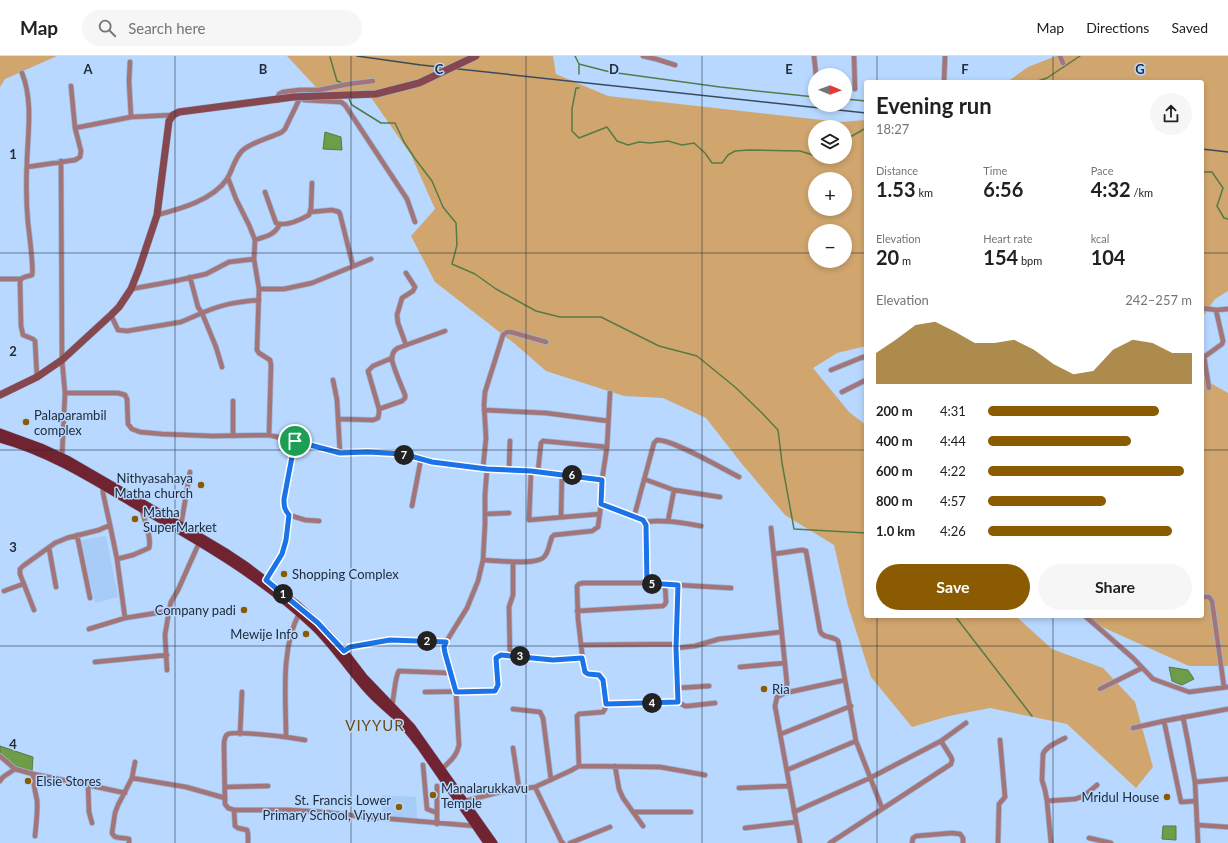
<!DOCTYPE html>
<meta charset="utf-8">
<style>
body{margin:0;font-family:Lato,sans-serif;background:#f6f6f6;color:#202124;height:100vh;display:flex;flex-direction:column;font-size:15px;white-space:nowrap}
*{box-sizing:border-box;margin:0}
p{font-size:13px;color:#757577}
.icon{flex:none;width:22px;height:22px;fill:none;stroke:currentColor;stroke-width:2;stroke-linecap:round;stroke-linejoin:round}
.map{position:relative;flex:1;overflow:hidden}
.sheet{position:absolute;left:864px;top:24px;width:340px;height:538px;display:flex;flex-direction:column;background:#fff;border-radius:4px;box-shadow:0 2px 6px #0003}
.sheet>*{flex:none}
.needle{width:26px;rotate:91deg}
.buttons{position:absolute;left:808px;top:12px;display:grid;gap:8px}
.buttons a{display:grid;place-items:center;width:44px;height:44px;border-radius:50%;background:#fff;box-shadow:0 2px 6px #0003;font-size:20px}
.pin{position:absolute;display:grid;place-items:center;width:34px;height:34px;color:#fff;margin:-17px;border:2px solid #fff;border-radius:50%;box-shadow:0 1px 4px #0007}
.km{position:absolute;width:20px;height:20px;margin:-10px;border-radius:50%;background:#222;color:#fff;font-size:11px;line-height:20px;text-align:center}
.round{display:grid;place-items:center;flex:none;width:42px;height:42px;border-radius:21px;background:#f6f6f6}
.overview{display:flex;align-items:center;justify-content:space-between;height:68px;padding:0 12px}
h1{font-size:22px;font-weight:700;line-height:30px}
.stats{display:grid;grid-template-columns:repeat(3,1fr);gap:6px;height:68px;padding:4px 12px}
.stats div{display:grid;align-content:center}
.stats b{font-size:20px;font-weight:700}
.stats small{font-size:11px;font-weight:400}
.stats p{font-size:11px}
.chart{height:112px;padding:8px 12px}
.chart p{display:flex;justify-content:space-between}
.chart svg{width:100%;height:72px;margin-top:4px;fill:#8a5b01;opacity:.7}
.cta{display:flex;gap:8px;margin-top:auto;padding:8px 12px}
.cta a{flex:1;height:46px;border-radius:24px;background:#8a5b01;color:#fff;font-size:16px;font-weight:700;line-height:46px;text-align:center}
.cta a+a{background:#f6f6f6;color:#202124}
ul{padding:0 12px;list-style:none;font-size:13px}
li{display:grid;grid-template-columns:64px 48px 1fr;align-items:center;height:30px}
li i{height:10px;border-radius:5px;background:#8a5b01}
header{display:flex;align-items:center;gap:24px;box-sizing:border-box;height:56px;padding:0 20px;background:#fff;border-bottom:1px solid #e0e0e0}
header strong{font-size:19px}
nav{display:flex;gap:22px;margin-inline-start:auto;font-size:14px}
.search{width:280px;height:36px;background:#f6f6f6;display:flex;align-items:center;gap:10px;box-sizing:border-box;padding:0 14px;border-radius:22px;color:#757577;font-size:15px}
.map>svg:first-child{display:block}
.built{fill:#a7ccf8}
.green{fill:#d1a66e;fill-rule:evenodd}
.water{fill:#6d9d49;stroke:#567b45}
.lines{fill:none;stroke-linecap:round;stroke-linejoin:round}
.stream{stroke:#567b45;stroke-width:1.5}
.minor-casing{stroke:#9ab6d8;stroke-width:6}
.secondary-casing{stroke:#9ab6d8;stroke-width:8}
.primary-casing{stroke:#9ab6d8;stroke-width:8}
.minor{stroke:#a37579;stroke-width:4.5}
.secondary{stroke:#86474e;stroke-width:7}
.primary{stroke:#702331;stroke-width:7}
.rail{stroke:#3a4a5d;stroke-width:1.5}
.secondary-bridge-casing{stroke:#9ab6d8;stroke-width:8;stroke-linecap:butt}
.secondary-bridge{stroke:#86474e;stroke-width:7}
.route-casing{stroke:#fff;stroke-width:8}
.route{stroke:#1a73e8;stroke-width:5}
.grid{fill:none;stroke:#202d3b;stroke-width:1;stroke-opacity:0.55}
.poi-dot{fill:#8a5b01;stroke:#b8d8ff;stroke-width:1.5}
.labels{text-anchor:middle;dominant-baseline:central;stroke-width:3;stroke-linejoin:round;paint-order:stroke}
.poi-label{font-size:13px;fill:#202d3b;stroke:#b8d8ff;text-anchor:start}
.quarter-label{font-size:15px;letter-spacing:1px;fill:#6e4c19;stroke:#b8d8ff}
.grid-label{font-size:13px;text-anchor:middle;font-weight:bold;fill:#202d3b;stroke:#b8d8ff;stroke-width:3;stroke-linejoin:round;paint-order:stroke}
</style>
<header>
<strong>Map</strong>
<div class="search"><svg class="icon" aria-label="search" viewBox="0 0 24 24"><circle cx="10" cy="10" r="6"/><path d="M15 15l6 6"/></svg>Search here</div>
<nav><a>Map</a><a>Directions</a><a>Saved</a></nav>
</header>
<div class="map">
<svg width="1228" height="787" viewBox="0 0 1228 787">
<rect width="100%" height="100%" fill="#b8d8ff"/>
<path class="built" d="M106,480L118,541L95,547L81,484Z
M382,739L416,741L417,763L382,761Z"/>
<path class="green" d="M0,0H57L5,23L0,31Z
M287,0H553L556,18L608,40L840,66L866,64V290L837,297L813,312L849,356L866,369V560H1018L1019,563L1052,593L1103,612L1135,646L1153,711L1136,732L1067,668L990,652L949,660L912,671L871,621L848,550L834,489L785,459L742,408L706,362L663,342L624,340L546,315L515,288L435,226L411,180L435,153L411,99L370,40L328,44ZM815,71H845V101H815ZM815,123H845V153H815ZM815,175H845V205H815Z
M1056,0H1228V235L1215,243L1202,262V26H1007L1028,11Z
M1202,320L1212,328L1228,337V610H1189L1091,566L1084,560H1202Z"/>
<path class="water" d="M325,76L341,81L342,94L323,93Z
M1169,611L1188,614L1194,623L1182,629L1172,625Z
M0,690L33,701L32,716L16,711L0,699Z
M1163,770H1176V784L1162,783Z"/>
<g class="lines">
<path class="stream" d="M575,0L579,8V18
M330,1L337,25L342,27
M579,8L610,16L720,31L815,41
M1035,26L1047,22L1080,0
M579,32H576L572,53V75L579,82L607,71L617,85L628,89L639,86L650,87L668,85L682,89L694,87L705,97L712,107H722L728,99L735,95L748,94L800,95L813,99H815
M349,43L352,49L381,67H395L404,86L416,104L432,125L443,151L456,167L457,189L452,208L475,218L496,233L536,255L560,261H601L659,290L697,300L735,331L761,356L778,374L782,407L794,473L866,477
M845,43L866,45
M845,84L866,72
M1202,116H1212L1223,132L1217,150L1224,162L1228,163
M955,560L1032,660"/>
<g class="minor-casing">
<path id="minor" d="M643,0L656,3L675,9
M814,0L816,19
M854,0L855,33
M1060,0L1063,7
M130,6L129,25L131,61L173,59
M22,17C33,44 28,76 27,105C26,126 26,146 28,167C29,176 34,213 32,219C27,221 22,220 20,225L21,270L23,279L33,283L35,285L37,321
M944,26L945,0
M279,44L278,43L279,38L283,36L299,34H319L349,28L373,25
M304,44L341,46L345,49L407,143L415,166
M75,72L131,61
M61,105L62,304L65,337
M27,111L75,104L80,101L81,95L75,72L71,30
M265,136L276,167C286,171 300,164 309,159L311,152L312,127
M310,156L332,154L339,156L340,158L353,210
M157,159C180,153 213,144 227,123C233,114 234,102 243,94C254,85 270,82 282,76L285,73L299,44
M255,184C266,180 274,180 280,168
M254,203L259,233L257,294L259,297L270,304L271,309L269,379
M0,223H21
M131,233L175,225L206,218L229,206L254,203L255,184L249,169L236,143L228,122
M259,233H284L312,227L371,203
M1202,252L1216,254L1228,253
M111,259L118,274L127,275L181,266L202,257L198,251L190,221
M406,289L398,267L397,259L402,242L413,235L415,231L406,217
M222,311L216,291L202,257C223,248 236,246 259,244
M831,314L863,301L866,302
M333,324L337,344L340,397
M1209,332L1204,301L1222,288L1223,285L1216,254
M842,336L866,324
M233,345V380
M379,353L402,345L405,342V339C402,331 392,309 392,303C392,298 394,294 398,292L445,275
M484,354L546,357L608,365
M339,363L373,364L378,362L379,357V353L368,315L373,310L392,302
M62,401L65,337H118L125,339L127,343L128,368L132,373L140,376L162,378L212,380L269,379L295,385L340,397L368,396L403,398L433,406L487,413L538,415L602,424
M483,412L486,382L484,349L485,336L503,279L507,276H511L546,286
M509,413L510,385
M531,415L529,464L600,458
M538,415L541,387L543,385L607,391
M644,423L674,434L720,441
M601,448L634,461
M412,450L421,403
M485,458L509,457
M289,459L305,464L319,465
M561,461L562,418
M668,465L674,434
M645,466C663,463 683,467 701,470
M110,469L117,503
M181,469L190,416
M771,472L787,628L785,637L777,641L775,650L800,787
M77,479L90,542
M49,492L56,531
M774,498L802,494L806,495L820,575C823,583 832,579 838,585L856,685L882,752
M483,504C494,504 536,510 544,501C549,496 549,488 552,481L554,479L592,475L598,471L601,448L602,424L607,391L610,337
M266,524L282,498L286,484L289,459C285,453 284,450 284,443L295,385
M678,529L731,532
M4,535L23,528
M1202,541H1209L1212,545L1224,631
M34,554L20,518V513L23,510L55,487L67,482L99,474L110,469L103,437V430
M577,555L663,550L665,548L666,546L665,528
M300,556C280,592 286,641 286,681L305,684
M1085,560L1133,602L1153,623L1189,636L1228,631
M125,562L117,503L133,499L149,492C152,482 144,462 141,452
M89,573L125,562L169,555
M581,589L676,588
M676,592L695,590L719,583L781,576
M344,595L350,591L390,584L446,586
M510,600L509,551L513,539V506
M95,606L167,599
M740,611L785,607
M167,614L165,579L169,555L171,546L178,534L199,487
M677,632L709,630
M1100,633L1142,612
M425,636L495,635L498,629L496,602L501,599L553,603L582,602
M785,637L845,624
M678,646L676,594L678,529L647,527L646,469L643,464L634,461L654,387L657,384C672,383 723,413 739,421
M606,648L678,646L685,650H688L715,647
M392,650C394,641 395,620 399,615L450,617
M513,653L540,656L543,662L551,724
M1183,661L1188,686L1195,726L1198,787
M1133,672L1164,665
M240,678L242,636
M781,678L851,650
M286,681C277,680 233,675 228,678C224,680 224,686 224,690L225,748L228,752L234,754H289L324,756L357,760L475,770
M513,692L519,732
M0,700L15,713L33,718L88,729L89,756L92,767
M423,709L427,753L437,757
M579,710L577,660L579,658L603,656C605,653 605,654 606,650C606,645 604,624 601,621C598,617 590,618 585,616L584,614L578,563L577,530L579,528L583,527H647
M615,710L619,733L623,742L643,770
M442,713C450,705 457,700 459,689L456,636L445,597L446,586L467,552L478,525L483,504L485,468V439L487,413
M787,714L856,685
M33,718C33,727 35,735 37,744C38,756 36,768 35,780
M132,722L186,731L225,742
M0,725L3,721L15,713
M1195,726L1228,723
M88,729L125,737
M225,731L268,730
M535,731L561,785L563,787
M739,732L789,730
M465,745L500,736L535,731L570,715L579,710L660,711L705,719
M1047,745L1075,743L1084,740L1097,729
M1196,745L1181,746L1164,665L1228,653
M234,754L235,770L238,772L247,774L248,778V787
M633,756H691
M794,756L870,722L941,685L966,667
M437,768V730
M1197,769L1228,771
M745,772L796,766
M1089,782L1111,787
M129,787V783C124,781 118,783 114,780L112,777L115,757L118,749L132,722L135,706
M570,787L610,771
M830,787L951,708L952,704L951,701L941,685
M912,787L913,782L916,780L952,777L960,778L963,782V787
M998,787L999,748L1005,741L1000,684
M1051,787L1047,745L1045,734L1042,724L1043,698C1046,690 1058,686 1065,682"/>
</g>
<g class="secondary-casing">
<path id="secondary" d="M0,339L37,321L62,304L111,259L119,251L131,233L139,213L157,159L169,65L173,59L179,56L278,43"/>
</g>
<g class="primary-casing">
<path id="primary" d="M0,376L41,391L69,404L181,469L226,496L247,510L298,549L326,575L344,595L364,621L412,671L494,787
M0,383C48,396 91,423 133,448C196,484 260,520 313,570C334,590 349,614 368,635C377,645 387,653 397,662C405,671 413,681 420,690L487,787"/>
</g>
<use href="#minor" class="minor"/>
<use href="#secondary" class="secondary"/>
<use href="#primary" class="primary"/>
<path class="rail" d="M357,0L421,9L866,57
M1202,93L1228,96"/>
<g class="secondary-bridge-casing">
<path id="secondary-bridge" d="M278,43L293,41L376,38L419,27L476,0"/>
</g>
<use href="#secondary-bridge" class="secondary-bridge"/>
</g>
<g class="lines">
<g class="route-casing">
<path id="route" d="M295,385L340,397L368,396L403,398L432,406L487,413L531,415L602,424L601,448L643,464L646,469L647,527L678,529L676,592L678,646L606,648L603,624L599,619L588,618L585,616L582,602L553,604L501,599L496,602L498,629L495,635L456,636L445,597L444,591L446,586L390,584L350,591L344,595L318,567L266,524L282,498L286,484L289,459C284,453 284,450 284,443Z"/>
</g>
<use href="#route" class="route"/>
</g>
<path class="grid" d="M175,0V787M351,0V787M526,0V787M702,0V787M877,0V26M1053,0V26M0,197H815M845,197H866M1202,197H1228M0,394H866M1202,394H1228M877,560V787M1053,560V787M0,590H1228"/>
<g class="poi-dot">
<circle cx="26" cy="366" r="4"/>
<circle cx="201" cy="429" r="4"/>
<circle cx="135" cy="463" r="4"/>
<circle cx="284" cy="518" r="4"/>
<circle cx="244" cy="554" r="4"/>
<circle cx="306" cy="578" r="4"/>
<circle cx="764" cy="633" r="4"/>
<circle cx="28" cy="725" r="4"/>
<circle cx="433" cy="739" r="4"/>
<circle cx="1167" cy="741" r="4"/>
<circle cx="399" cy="751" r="4"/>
</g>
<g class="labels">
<g class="poi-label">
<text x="34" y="359">Palaparambil<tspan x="34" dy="15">complex</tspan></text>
<text x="193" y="422" text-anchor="end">Nithyasahaya<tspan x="193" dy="15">Matha church</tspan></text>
<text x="143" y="456">Matha<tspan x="143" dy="15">SuperMarket</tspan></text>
<text x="292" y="518">Shopping Complex</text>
<text x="236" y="554" text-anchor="end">Company padi</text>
<text x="298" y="578" text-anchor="end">Mewije Info</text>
<text x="772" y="633">Ria</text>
<text x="36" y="725">Elsie Stores</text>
<text x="441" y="732">Manalarukkavu<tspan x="441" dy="15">Temple</tspan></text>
<text x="1159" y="741" text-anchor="end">Mridul House</text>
<text x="391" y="744" text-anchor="end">St. Francis Lower<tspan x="391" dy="15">Primary School, Viyyur</tspan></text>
</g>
<g class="quarter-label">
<text x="375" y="669">VIYYUR</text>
</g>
</g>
<g class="grid-label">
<text x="88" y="18">A</text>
<text x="263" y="18">B</text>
<text x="439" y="18">C</text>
<text x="614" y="18">D</text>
<text x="789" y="18">E</text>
<text x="965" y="18">F</text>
<text x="1140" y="18">G</text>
<text x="13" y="103">1</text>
<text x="13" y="300">2</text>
<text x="13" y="496">3</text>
<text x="13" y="693">4</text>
</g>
</svg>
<div class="buttons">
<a><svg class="needle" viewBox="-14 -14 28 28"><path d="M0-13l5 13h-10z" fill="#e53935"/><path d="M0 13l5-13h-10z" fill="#757577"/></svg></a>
<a><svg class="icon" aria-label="layers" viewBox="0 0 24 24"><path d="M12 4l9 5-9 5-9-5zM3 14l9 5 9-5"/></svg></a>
<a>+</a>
<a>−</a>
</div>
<div class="pin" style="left:295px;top:385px;background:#1e9e55"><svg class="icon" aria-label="arrive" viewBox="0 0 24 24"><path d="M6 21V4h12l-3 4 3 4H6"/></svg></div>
<b class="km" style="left:283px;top:538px">1</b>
<b class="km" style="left:427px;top:585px">2</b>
<b class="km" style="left:520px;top:600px">3</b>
<b class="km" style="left:652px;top:647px">4</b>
<b class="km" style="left:652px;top:528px">5</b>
<b class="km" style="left:572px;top:419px">6</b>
<b class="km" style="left:404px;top:399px">7</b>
<section class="sheet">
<div class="overview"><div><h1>Evening run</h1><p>18:27</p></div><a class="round"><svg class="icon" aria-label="share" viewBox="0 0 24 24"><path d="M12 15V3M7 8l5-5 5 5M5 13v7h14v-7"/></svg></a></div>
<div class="stats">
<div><p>Distance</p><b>1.53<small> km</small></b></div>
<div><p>Time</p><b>6:56</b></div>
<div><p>Pace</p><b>4:32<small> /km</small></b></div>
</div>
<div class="stats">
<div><p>Elevation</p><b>20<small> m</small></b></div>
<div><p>Heart rate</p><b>154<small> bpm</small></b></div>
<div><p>kcal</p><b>104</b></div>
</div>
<div class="chart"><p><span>Elevation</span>242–257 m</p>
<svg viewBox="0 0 160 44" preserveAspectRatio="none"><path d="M0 44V25L10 17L20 8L30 6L40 12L50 19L60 19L70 17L80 23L90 32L100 38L110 36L120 23L130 17L140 19L150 25L160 25V44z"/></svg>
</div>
<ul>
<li><b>200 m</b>4:31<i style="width:84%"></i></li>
<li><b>400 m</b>4:44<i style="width:70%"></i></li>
<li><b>600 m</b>4:22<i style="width:96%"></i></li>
<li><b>800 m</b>4:57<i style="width:58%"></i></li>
<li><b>1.0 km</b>4:26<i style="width:90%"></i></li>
</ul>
<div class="cta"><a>Save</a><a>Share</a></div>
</section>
</div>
